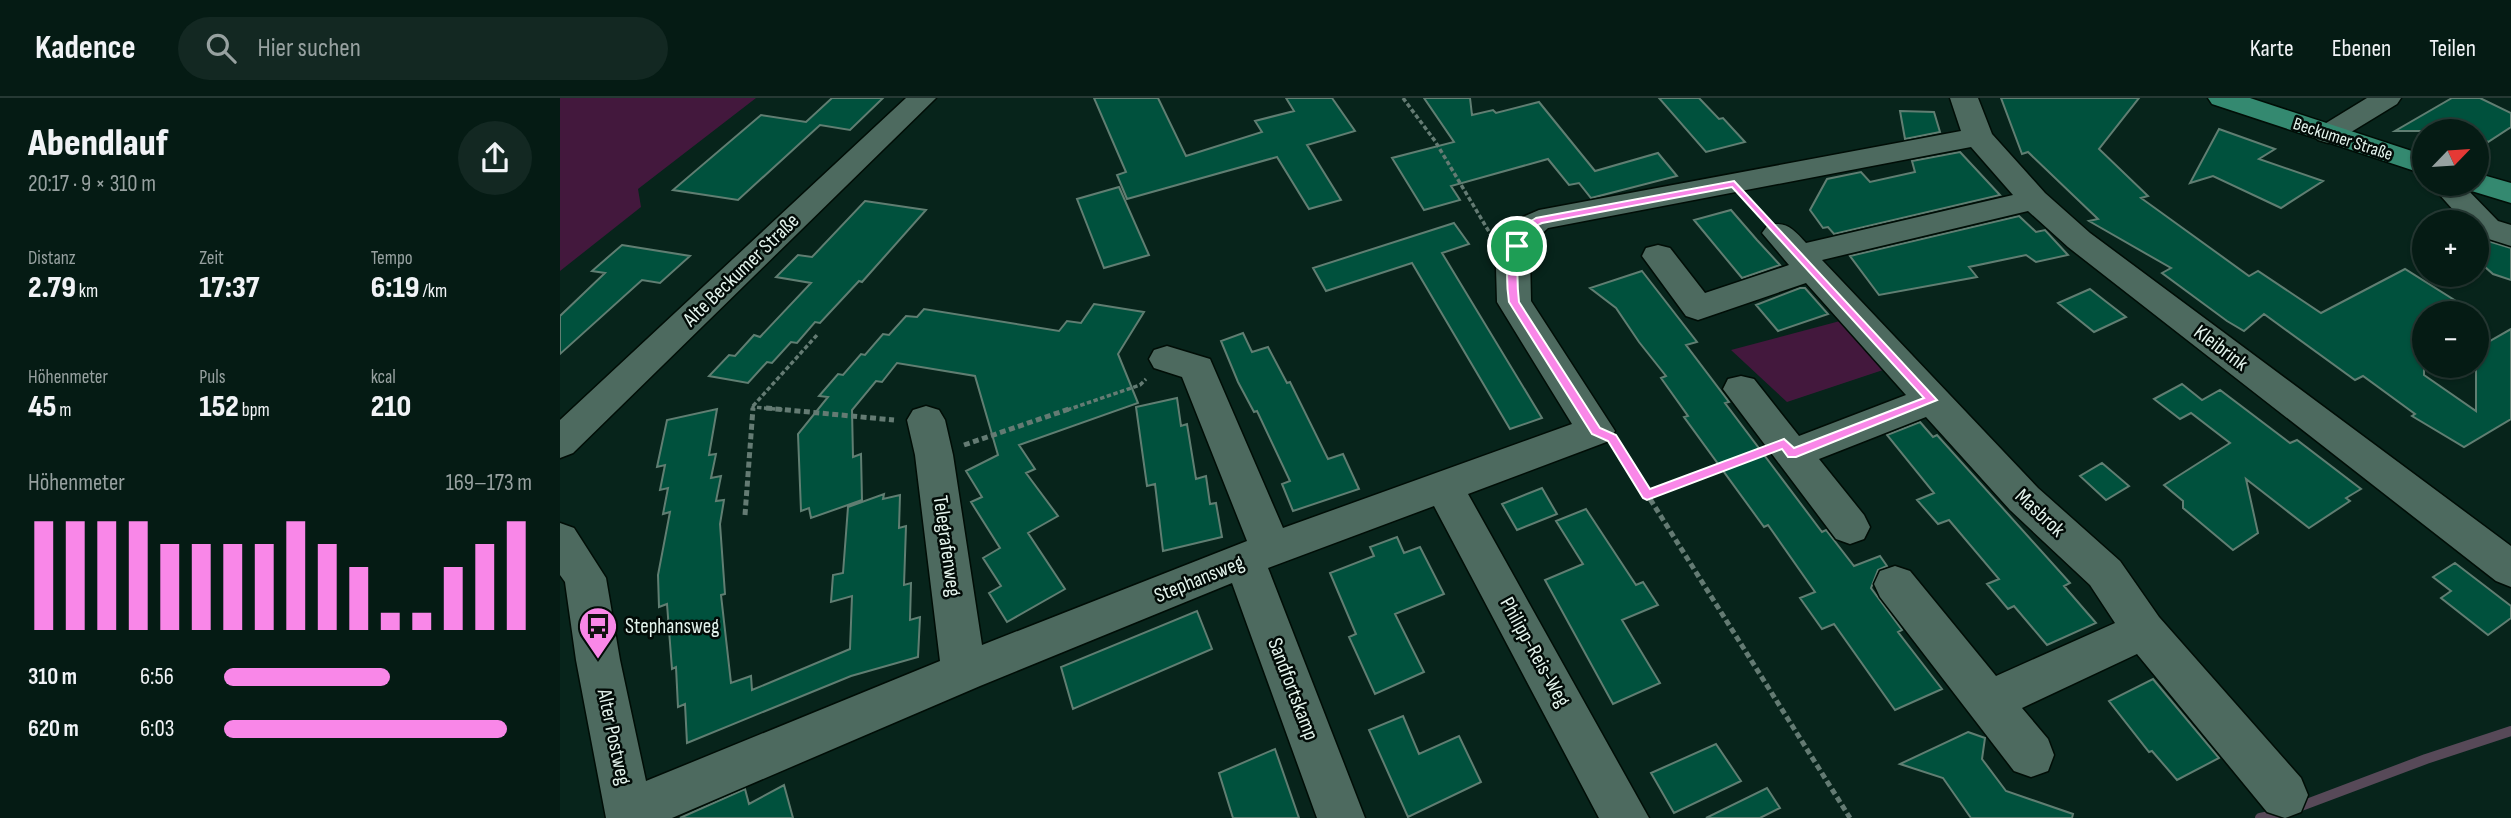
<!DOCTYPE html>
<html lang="de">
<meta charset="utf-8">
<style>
body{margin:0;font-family:"Sofia Sans Condensed",sans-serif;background:#132822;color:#f1f3f6;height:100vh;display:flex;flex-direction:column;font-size:26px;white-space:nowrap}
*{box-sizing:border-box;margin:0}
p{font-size:23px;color:#97a1a0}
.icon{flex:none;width:38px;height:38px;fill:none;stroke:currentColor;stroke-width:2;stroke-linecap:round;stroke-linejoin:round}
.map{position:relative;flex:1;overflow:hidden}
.drawer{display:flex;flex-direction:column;background:#051b14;width:560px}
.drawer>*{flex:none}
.needle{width:46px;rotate:65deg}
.fabs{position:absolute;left:1852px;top:21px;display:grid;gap:14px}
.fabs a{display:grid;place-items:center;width:77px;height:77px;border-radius:50%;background:#051b14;box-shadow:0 2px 5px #0004,0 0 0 2px #263934;font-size:35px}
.pin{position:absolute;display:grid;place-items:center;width:60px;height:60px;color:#fff;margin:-30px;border:4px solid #fff;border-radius:50%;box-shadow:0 2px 7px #0007}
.round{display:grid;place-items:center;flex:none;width:74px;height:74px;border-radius:37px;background:#132822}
.headline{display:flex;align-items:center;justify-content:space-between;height:119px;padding:0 28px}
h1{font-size:38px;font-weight:800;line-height:52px}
.metrics{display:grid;grid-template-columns:repeat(3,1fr);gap:10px;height:119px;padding:7px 28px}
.metrics div{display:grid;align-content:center}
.metrics b{font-size:30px;font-weight:800}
.metrics small{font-size:19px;font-weight:400}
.metrics p{font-size:19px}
.chart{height:196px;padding:14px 28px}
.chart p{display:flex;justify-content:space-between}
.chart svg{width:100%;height:126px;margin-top:7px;stroke:#f987e8;stroke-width:6}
ul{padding:0 28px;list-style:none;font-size:23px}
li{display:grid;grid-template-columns:112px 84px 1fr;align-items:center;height:52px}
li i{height:18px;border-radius:9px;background:#f987e8}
header{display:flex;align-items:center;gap:42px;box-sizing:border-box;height:98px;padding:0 35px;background:#051b14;border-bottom:2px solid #263934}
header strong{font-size:33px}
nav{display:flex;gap:38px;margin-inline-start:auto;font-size:24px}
.search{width:490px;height:63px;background:#132822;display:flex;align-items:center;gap:18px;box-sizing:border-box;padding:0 24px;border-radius:38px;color:#97a1a0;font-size:26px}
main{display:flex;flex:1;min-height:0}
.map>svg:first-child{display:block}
.green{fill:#43183d}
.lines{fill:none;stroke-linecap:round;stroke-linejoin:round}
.stream{stroke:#574958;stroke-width:10}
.building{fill:#00513d;stroke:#607e72;stroke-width:2}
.minor-casing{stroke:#000d06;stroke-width:3}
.major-casing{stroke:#000d06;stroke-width:3}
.path-far1{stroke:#647b73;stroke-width:3.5;stroke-dasharray:4.5 2.5;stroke-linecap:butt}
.path{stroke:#647b73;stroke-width:5;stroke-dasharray:6 3.5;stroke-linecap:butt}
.minor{fill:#4d6a5f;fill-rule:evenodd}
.major{fill:#348970;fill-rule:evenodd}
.route{fill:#f987e8;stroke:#fff;stroke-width:2;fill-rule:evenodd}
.labels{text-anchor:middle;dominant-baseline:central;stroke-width:5;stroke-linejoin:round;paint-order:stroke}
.far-street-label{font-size:18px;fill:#e3f3ec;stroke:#020b07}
.street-label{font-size:21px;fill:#e3f3ec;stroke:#020b07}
.poi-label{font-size:21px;fill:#e3f3ec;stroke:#020b07;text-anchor:start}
</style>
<header>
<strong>Kadence</strong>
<div class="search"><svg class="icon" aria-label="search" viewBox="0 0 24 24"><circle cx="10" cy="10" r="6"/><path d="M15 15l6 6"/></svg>Hier suchen</div>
<nav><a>Karte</a><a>Ebenen</a><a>Teilen</a></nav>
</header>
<main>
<section class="drawer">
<div class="headline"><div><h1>Abendlauf</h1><p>20:17 · 9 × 310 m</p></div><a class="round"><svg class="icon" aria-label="share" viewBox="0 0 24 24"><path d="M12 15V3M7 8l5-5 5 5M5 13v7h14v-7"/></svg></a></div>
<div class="metrics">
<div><p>Distanz</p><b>2.79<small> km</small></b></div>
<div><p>Zeit</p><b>17:37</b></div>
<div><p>Tempo</p><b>6:19<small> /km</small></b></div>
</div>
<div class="metrics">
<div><p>Höhenmeter</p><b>45<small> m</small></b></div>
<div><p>Puls</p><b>152<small> bpm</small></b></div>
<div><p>kcal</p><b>210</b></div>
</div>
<div class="chart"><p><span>Höhenmeter</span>169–173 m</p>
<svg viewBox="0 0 160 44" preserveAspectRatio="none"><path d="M5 44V6M15 44V6M25 44V6M35 44V6M45 44V14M55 44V14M65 44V14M75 44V14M85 44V6M95 44V14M105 44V22M115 44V38M125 44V38M135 44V22M145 44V14M155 44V6"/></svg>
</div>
<ul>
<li><b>310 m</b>6:56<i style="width:54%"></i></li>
<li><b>620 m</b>6:03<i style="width:92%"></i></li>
</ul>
</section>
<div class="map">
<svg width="1951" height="720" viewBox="0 0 1951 720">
<rect width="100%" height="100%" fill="#07241b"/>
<path class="green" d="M0,0H196L78,91L81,109L0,173Z
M1280,223L1323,272L1227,304L1171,252Z"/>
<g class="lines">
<path class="stream" d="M1700,720L1720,716L1866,661L1951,633"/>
</g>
<path class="building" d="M272,0H323L290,32L260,27L178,102L113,92L201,17L246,24Z
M534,0H598L626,58L702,34L695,23L734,13L726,0H772L795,33L747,47L781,102L749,111L717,59L567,101L557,77L566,74Z
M864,0H910L912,17L933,12L936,15L979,4L1035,73L1098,55L1117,78L1031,100L1019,85L1009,87L988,61L891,88L900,102L864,112L832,60L894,44Z
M1099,0H1139L1159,21L1163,20L1185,44L1146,54Z
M1441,0H1579L1539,51L1588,98L1581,100L1689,178L1698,173L1761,215L1845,171L1915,215H1864V277L1916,313V251L1951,231V321L1904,349L1852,318L1855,316L1803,278L1795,282L1704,216L1684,233L1667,223L1602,175L1611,170L1529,123L1538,121L1468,54L1462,56Z
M1892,0H1920L1951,15V29L1928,44L1916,38V33H1835Z
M1340,13L1374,14L1380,34L1345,41Z
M1659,31L1715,51L1699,61L1763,83L1721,110L1653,78L1630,85Z
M1400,54L1440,97L1274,136L1268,129L1263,130L1250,112L1267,81L1301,74L1310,84L1355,74L1352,63Z
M559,89L589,157L544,170L517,101Z
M305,103L366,112L302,184L299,183L260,225L255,224L237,245L231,244L212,265L207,264L188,285L149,278L169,257L175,258L194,237L200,239L251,185L216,179L238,157L252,159Z
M1171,112L1197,142L1220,167L1182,180L1134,122Z
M1459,118L1476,134L1485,132L1508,157L1476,164L1466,157L1409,169L1417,179L1319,197L1290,158Z
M894,125L909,146L882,155L982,320L950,331L852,165L766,193L753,170Z
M1928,143L1951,150V182L1933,176L1916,161V145Z
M62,147L130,158L100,185L82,182L0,256V218L45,175L32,173Z
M1082,173L1137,244L1126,247L1169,304L1165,305L1262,434L1266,432L1294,468L1320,458L1327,468L1318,472L1311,490L1342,532L1338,534L1382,591L1335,612L1274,526L1262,531L1240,500L1255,494L1208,427L1204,429L1124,319L1128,318L1101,280L1106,278L1079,244L1056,210L1030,190Z
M1240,190H1245L1268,216L1218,233L1196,207Z
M1530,191L1544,202L1566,219L1534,234L1498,205Z
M534,206L584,214L558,256L578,305L459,347L475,371L466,375L498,418L468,435L505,491L447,524L429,495L441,488L423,460L440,450L411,404L422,399L406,373L438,357L415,278L337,265L322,284L316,283L292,312L293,359L301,356L302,402L251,420L249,410L241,413L238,336L268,299L259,298L278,276L283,277L301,256L305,257L323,236L329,237L346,218L357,219L364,211L499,233L507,223L521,225Z
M683,235L692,254L708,249L727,285L730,284L768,361L783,356L799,391L733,413L722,386L730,383L697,313L694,314L678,284L661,243Z
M1622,286L1642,302L1660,292L1730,345L1737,342L1801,391L1786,400L1790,403L1749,430L1686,381L1698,435L1673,452L1623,410V403L1604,387L1670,345L1631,315L1620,321L1594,301Z
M617,300L621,328L627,326L636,381L646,378L650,406L656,405L662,439L603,453L595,386L587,388L576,309Z
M157,311L149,357L156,356L151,380L161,378L156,403L164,402L160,426L165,496L161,497L171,585L191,578L192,592L290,551L292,498L271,504L273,477L283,475L288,409L324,396L323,401L340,397L339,430L346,428L344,487L351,485L350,522L360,519L358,559L291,578L127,645L125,606L118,609L116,569L112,571L107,506L99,509L98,477L110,414L103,416L108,390L100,392L105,367L97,369L107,322Z
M1360,324L1373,339L1377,337L1510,485L1504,488L1536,525L1487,547L1454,508L1448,511L1427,486L1439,481L1389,422L1378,426L1357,402L1374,395L1327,337Z
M1542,365L1569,388L1546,402L1520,378Z
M982,390L997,416L957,432L942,406Z
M1026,411L1076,487L1083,484L1098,507L1062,522L1100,585L1053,606L985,482L1023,466L996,423Z
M837,439L844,455L860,449L884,496L835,516L864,574L815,596L789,539L796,536L770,475L814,458L810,449Z
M1895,465L1951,508V520L1928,537L1881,500L1891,493L1873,479Z
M637,513L652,551L513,611L501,569Z
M1593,581L1659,660L1617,682L1592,653L1589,654L1549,603Z
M843,618L859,656L899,638L921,684L848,719L809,632Z
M1408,634L1425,640L1422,661L1446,693L1513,716L1512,720H1411L1383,680L1340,666Z
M1156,646L1181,683L1114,715L1091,675Z
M715,651L739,720H673L659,675Z
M224,687L233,720H120L185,691L189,706Z
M1207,690L1220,710L1200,720H1146Z"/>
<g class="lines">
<g class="minor-casing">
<path id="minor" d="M346,0H376L13,355L0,360V322Z
M1390,0H1418L1432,36L1485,95L1530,135L1951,448V489L1936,483L1508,149L1468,113L1262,162L1478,390L1560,463L1599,519L1741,680L1748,697L1741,714L1725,720L1707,714L1577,556L1462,610L1488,641L1494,657L1488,673L1471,679L1454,673L1320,499L1314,486L1320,473L1335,468L1350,473L1436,578L1555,525L1530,487L1450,412L1366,319L1259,361L1304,417L1310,429L1304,441L1290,446L1276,441L1163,291L1168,281L1181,278L1194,281L1239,338L1346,297L1246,185L1138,222L1126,218L1082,158L1086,150L1098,147L1110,150L1145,195L1229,167L1202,135L1207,128C1226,122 1233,131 1246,145L1453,97L1411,49L988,130L976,141L970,157L971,203L1055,333L1049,343L908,396L1089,720H1039L874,408L708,470L805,720H757L672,485L420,588L112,720H46L16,562L5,484L0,477V425L14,430L46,480L60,562L86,683L380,563L355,357L347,322L353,312L366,308L379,312L385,322L393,357L422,547L687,443L622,279L594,270L589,261L594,252L607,248L650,261L723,430L1012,326L937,204L936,169L941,146L958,121L979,112L1401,33Z
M1807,0H1841L1837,6L1778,42L1768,45L1758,42L1753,36L1758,30Z
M1870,86H1902L1938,123L1951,127V148L1916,137V124H1904Z"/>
</g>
<g class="major-casing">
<path id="major" d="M1648,0H1690L1864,57V76L1652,6Z
M1916,75L1951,85V105L1905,91L1902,86H1916Z"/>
</g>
<path class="path-far1" d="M843,0L875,43L931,137
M193,308L257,237
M193,312V309L225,312
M507,312L580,287L586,281"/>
<path class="path" d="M206,310L334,322
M404,347L512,310
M1060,353L1290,720
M1087,397L1194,357
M185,417L193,310"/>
<use href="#minor" class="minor"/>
<use href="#major" class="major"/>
</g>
<path class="route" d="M1174,83L1377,302L1236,359H1228L1222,351L1087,402L1083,400L1048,343L1032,336L949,204C946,183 945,151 958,133C961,127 970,124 976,120ZM1172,89L1364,300L1234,350L1224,341L1090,391L1056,337L1040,330L959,204C957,187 955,148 967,134C970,130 978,127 982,125Z"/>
<defs>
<g id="bus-pin" transform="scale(2.0125)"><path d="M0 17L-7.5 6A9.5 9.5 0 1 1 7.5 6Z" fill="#f987e8" stroke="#020b07"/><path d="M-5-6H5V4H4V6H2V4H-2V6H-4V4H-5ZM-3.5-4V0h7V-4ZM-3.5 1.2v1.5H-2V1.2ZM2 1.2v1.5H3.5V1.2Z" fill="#111"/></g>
</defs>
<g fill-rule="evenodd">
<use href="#bus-pin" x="38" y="528"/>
</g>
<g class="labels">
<g class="far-street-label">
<text transform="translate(1783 41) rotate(18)">Beckumer Straße</text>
</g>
<g class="street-label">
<text transform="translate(181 172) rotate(-44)">Alte Beckumer Straße</text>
<text transform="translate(1661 250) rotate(37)">Kleibrink</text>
<text transform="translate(1480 415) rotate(43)">Masbrok</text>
<text transform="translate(387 448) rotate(82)">Telegrafenweg</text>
<text transform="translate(639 481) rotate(-22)">Stephansweg</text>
<text transform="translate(975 554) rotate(61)">Philipp-Reis-Weg</text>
<text transform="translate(733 591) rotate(69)">Sandfortskamp</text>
<text transform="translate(54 639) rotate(78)">Alter Postweg</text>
</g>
<g class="poi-label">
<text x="65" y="528">Stephansweg</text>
</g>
</g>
</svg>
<div class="fabs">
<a><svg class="needle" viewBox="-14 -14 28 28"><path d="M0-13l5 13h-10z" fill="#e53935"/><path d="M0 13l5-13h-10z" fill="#97a1a0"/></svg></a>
<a>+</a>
<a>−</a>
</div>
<div class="pin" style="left:957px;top:148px;background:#1e9e55"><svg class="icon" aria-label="arrive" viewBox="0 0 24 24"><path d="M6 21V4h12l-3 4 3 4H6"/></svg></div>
</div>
</main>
